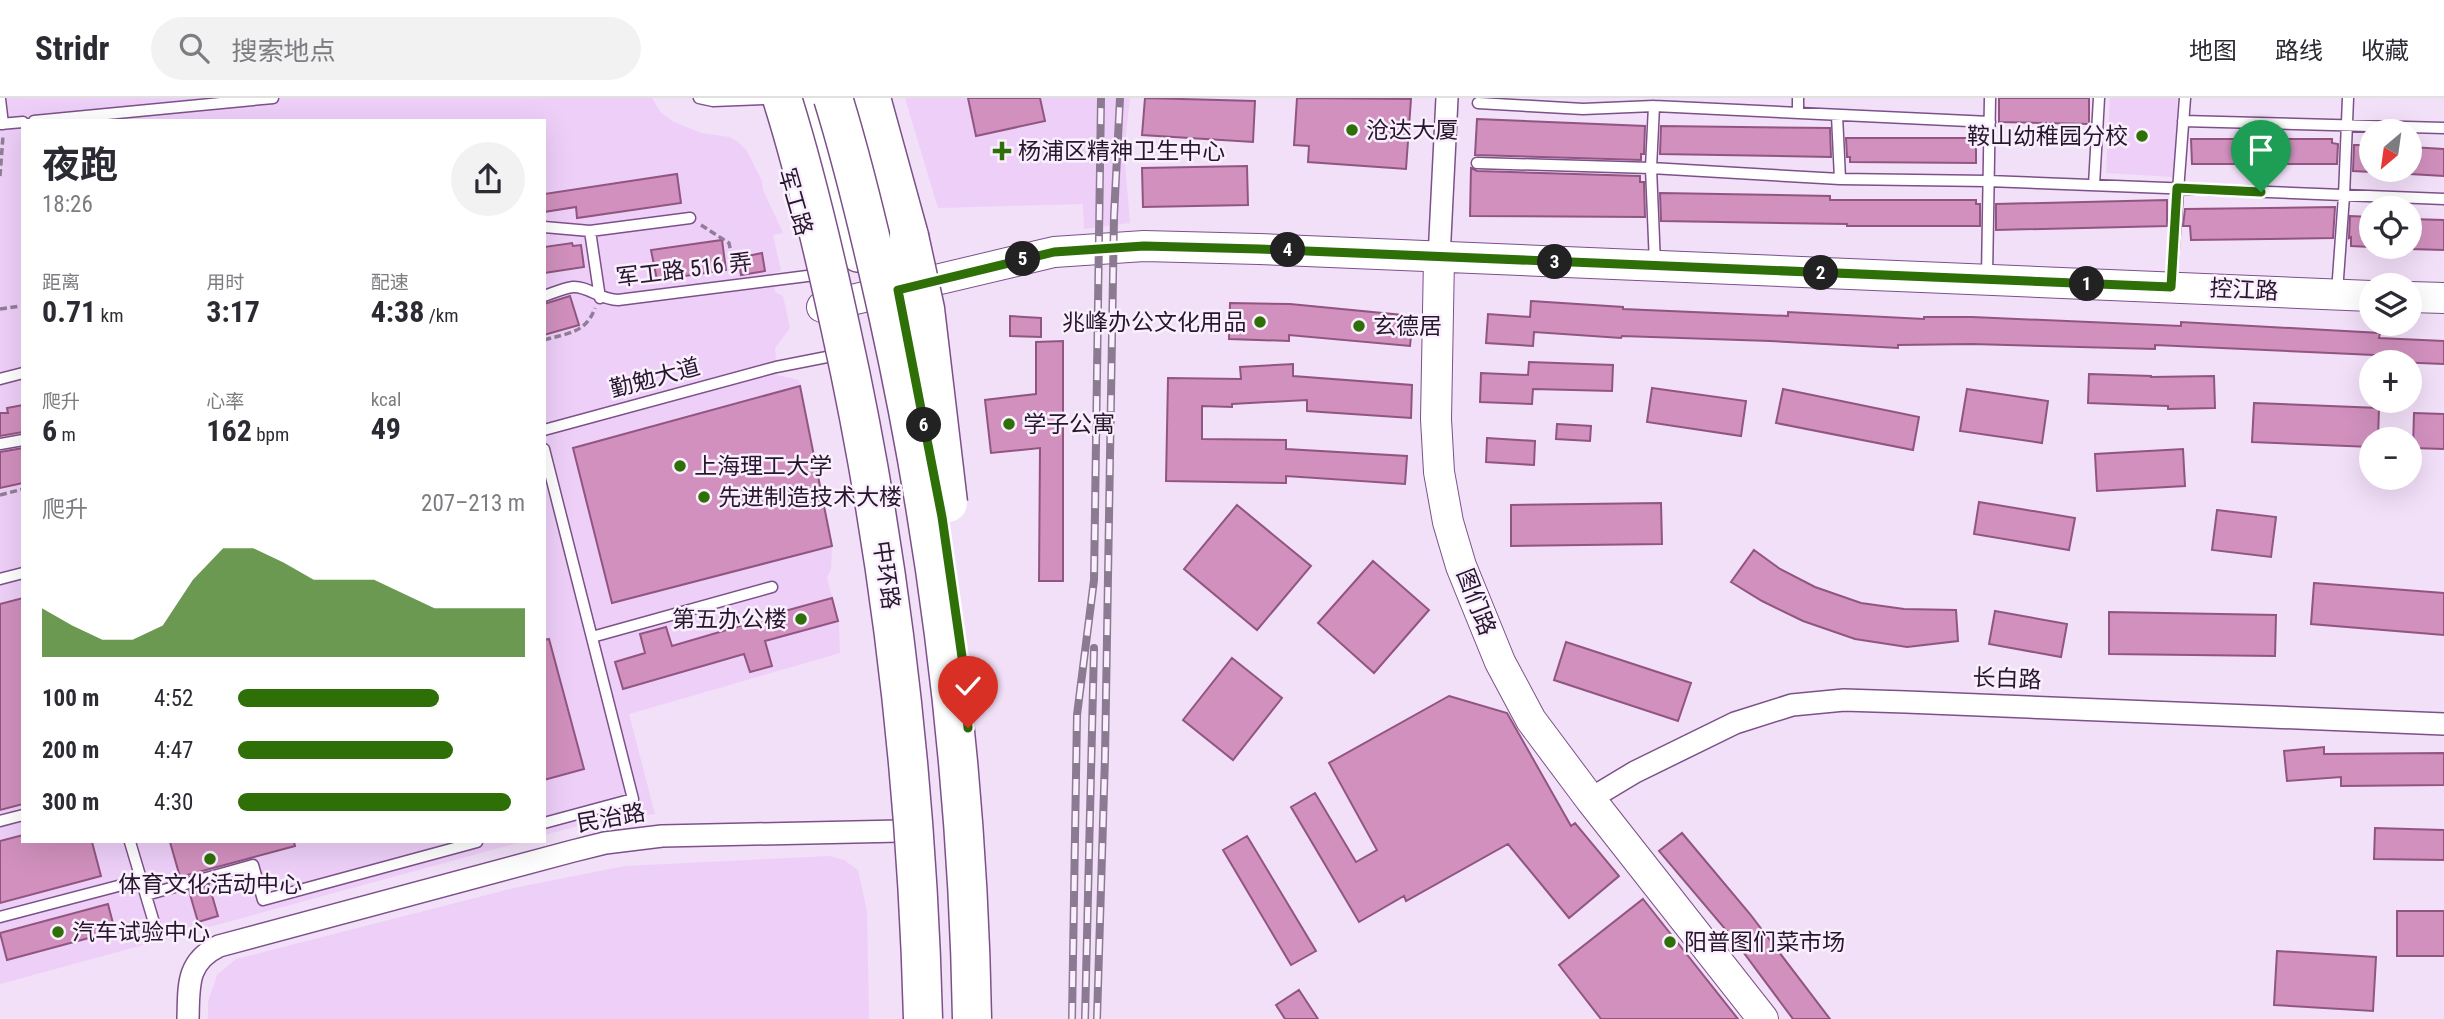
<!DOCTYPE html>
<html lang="zh">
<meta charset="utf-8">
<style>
body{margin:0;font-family:"Roboto Condensed","Noto Sans SC",sans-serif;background:#f2f2f3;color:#2b2b33;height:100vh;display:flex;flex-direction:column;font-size:26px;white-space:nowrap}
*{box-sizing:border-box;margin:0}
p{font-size:23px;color:#7c7c81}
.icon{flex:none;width:38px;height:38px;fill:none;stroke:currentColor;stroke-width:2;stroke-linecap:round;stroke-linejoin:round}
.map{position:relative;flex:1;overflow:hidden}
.panel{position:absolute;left:21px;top:21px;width:525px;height:724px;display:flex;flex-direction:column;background:#fff;border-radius:0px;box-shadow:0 7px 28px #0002}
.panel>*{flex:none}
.needle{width:46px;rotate:209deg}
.buttons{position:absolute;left:2359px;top:21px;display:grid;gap:14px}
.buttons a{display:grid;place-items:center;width:63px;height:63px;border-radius:50%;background:#fff;box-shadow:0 7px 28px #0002;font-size:35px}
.pin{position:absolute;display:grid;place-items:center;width:60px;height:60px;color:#fff;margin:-72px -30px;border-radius:50% 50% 50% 0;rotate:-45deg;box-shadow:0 0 7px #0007}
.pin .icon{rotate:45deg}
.km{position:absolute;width:35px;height:35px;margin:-18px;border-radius:50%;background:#222;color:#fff;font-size:19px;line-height:35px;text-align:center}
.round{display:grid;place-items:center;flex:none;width:74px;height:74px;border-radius:37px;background:#f2f2f3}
.headline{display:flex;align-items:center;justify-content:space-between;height:119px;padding:0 21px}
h1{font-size:38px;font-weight:700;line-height:52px}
.figures{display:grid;grid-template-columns:repeat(3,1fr);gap:10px;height:119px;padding:7px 21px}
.figures div{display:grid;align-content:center}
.figures b{font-size:30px;font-weight:700}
.figures small{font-size:19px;font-weight:400}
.figures p{font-size:19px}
.chart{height:196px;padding:14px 21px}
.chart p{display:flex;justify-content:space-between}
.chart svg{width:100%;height:126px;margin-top:7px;fill:#2e6f08;opacity:.7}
ul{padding:0 21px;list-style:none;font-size:23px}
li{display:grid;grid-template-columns:112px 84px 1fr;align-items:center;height:52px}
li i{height:18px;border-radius:9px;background:#2e6f08}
header{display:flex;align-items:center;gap:42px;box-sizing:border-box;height:98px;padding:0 35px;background:#fff;border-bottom:2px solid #e1e1e2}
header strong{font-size:33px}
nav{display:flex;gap:38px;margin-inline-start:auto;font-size:24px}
.search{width:490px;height:63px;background:#f2f2f3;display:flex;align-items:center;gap:18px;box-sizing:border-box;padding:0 24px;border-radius:38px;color:#7c7c81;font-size:26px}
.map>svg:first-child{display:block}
.built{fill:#eecff8}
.building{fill:#d190be;stroke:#915581;stroke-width:2}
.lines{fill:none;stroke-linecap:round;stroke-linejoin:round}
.lane-casing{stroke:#7c5189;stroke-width:13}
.street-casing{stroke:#7c5189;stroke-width:24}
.secondary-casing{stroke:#7c5189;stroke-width:32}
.primary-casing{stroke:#7c5189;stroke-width:36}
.highway-casing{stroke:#7c5189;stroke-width:41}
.path{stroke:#907e96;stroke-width:3.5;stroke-dasharray:7 3.5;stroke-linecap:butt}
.lane{stroke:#fff;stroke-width:10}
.street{stroke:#fff;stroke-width:21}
.secondary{stroke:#fff;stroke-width:30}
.primary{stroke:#fff;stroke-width:33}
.highway{stroke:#fff;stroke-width:38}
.rail-casing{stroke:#8c7992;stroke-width:8}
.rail{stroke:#faf0fd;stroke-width:5;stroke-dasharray:16;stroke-linecap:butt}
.highway-bridge-casing{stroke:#7c5189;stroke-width:41;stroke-linecap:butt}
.highway-bridge{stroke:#fff;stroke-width:38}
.route-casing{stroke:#fff;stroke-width:14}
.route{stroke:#2e6f08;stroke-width:9}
.poi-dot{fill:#2e6f08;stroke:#faf0fd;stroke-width:2.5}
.labels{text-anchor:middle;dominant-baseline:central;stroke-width:5;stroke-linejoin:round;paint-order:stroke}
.poi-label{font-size:23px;fill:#28162e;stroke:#faf0fd;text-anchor:start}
.street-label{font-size:23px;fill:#28162e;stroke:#faf0fd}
</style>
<header>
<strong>Stridr</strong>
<div class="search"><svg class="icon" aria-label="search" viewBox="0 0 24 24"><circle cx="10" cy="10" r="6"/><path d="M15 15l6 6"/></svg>搜索地点</div>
<nav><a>地图</a><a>路线</a><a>收藏</a></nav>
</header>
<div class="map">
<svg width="2444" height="921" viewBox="0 0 2444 921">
<rect width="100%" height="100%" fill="#f2dff8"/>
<path class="built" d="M0,0H652L661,15L674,24L701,35L729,39L738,44L747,53L762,83L763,92L783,135L773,137L781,173L772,175L775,194L783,198L790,230L775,250L777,277L799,282L832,448L831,471L827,480L839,526L840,555L629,616L655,716L593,724L544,737V23H23V744H521L0,886Z
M905,0H1130L1124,54L1130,125L1084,131L1083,106L938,110Z
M2110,0H2178L2174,79L2106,75Z
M830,758L844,762L858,772L867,813L869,921H208V904L217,877L236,861L514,790L625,768Z"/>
<path class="building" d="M968,0H1040L1045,23L976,38Z
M1145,0L1255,3L1253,44L1142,37Z
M1297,0L1411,1L1406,71L1308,64L1309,48L1294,47Z
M1999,0H2089V26L1999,24Z
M1477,21L1645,28L1644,56H1641V62L1475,57Z
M1661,28L1830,30L1831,59L1660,56Z
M1846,40H1976V65L1850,64V59H1847Z
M2191,41H2332V45L2338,46L2337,66H2192Z
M2354,47H2371V74L2353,73Z
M2410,49L2444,51V78L2410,76Z
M1247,68L1248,107L1143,109L1142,70Z
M1471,70L1477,73L1640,78V84H1644L1645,119L1470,118Z
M677,76L681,105L577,120L576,109L544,114V96Z
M1660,95L1830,98V102H1976V106H1980V128H1847V126L1661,123Z
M2167,102V128L1996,132V106Z
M2335,109L2333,140L2191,142L2190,128H2183L2185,111Z
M2350,118L2371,119V149L2351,148V139L2349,140Z
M2410,121L2444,122V152L2410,151Z
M722,142L726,172L657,182L651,152Z
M572,145L573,148L581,147L584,169L544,175V149Z
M762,155L765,173L741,177L738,160Z
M570,198L579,227L544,237V206Z
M1531,203L1623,209V211L1788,218V214L1924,221V219H1972L2181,228V224L2380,235L2379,240L2444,243V266L2395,264L2396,258L2155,247V251L1972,246L1898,247V250L1770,243L1622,238L1621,240L1534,234L1533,248L1486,245L1488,216L1530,219Z
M1230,205L1290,206L1413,218L1410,248L1289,237V243L1229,241Z
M1010,218L1041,220V239L1010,238Z
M1063,243V483H1039L1040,350L991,355L985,302L1036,296V244Z
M1529,264L1613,267L1612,293L1533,291L1532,306L1480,304L1481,275L1528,277Z
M1293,266V278L1412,287L1411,320L1307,313V302L1232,306V309L1202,308V341L1286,342V351L1407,358L1405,386L1286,378V385L1166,383L1168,280L1241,281L1240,269Z
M2089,276L2151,278V279L2214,278L2215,310L2168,311V308L2088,305Z
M800,288L832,448L612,505L573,350Z
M1652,290L1746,303L1741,338L1647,324Z
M1783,291L1919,319L1913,352L1776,325Z
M1967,291L2048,303L2042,345L1960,333Z
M2254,305L2379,310L2378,341H2371V349L2252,344Z
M23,307V334L0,338V315H8L7,310Z
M2414,315L2444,316V351L2413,350Z
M1557,326L1591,328L1590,343L1556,341Z
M1487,340L1535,343L1534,367L1486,364Z
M23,350V385L0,390V354Z
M2183,351L2185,388L2097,393L2095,356Z
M1979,404L2075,420L2069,452L1974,436Z
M1661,405L1662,446L1511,448V407Z
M1237,407L1311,468L1257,532L1184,471Z
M2217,412L2276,419L2271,459L2212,452Z
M1754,452L1780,471L1815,489L1861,505L1904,511L1956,512L1958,543L1907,549L1855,541L1803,523L1762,503L1731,484Z
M1373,463L1429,512L1374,575L1318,525Z
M2314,485L2444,495V537L2311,526Z
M23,500V706L0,712V506Z
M832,500L838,523L765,543L772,568L750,574L744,556L623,591L615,564L645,555L640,536L666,529L672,548L764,521L763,519Z
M1995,513L2067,526L2061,559L1989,546Z
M2109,514L2276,517L2275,558L2109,556Z
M549,541L584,671L544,682V542Z
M1566,544L1691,585L1678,623L1554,582Z
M1232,560L1282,600L1233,662L1183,622Z
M1449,598L1507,615L1571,728L1575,725L1619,778L1569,820L1508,746L1406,803L1404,798L1359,824L1291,709L1315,695L1356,764L1377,752L1329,665Z
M2324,649V656L2444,655V687L2341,688V679L2287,683L2284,653Z
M2375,730L2444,732V762L2374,761Z
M1682,735L1750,816L1830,921H1793L1732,839L1659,753Z
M23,737V744H92L101,778L0,805V743Z
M1247,738L1316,853L1291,867L1223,752Z
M170,744H294L295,748L180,779Z
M209,787L218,818L198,824L189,793Z
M1643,801L1738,921H1601L1559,867Z
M108,806L115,833L7,862L0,835Z
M2397,813H2444V858H2397Z
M2277,853L2376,859L2373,913L2274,907Z
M1299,892L1318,921H1285L1276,907Z"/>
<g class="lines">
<g class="lane-casing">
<path id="lane" d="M699,0L713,3L765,1
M1798,0V15
M0,1L3,26
M1478,5L1583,11L1654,8L1990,24
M1654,8L1651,70L1655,166
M1837,17L1840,81
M34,23L273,0
M2183,23L2444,30
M0,26L23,24
M1477,65L1651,70L1840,81L1988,83L2444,101
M2094,87L2099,0
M544,129L590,133L600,200
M590,133L690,120
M1987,179L1990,0
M2171,186L2185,0
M2337,194L2344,98L2348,0
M544,198C553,195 564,190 573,189C588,188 600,202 618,202L815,177
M0,281L23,275
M544,332L776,269L832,258
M0,346L23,342
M544,351L633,701L544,725
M0,481L23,475
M592,539L772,489
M0,723L23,717
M130,744L155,828
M146,797L253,767L263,802L477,744
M0,819L141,782"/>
</g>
<g class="street-casing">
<path id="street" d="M1439,160L1447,0
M1590,701L1635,674L1735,625L1792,607L1844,602L1906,604L2444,626
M188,921C189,888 186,864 219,848L573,753L605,745L662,738L900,733"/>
</g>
<g class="secondary-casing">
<path id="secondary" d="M1439,160L1436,321L1439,374L1448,424L1461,468L1500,564L1531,622L1590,701L1763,921
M2410,199L2444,200
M822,209L1054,154L1144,148L1259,151L2371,198"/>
</g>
<g class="primary-casing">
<path id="primary" d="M808,0L858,157"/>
</g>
<g class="highway-casing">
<path id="highway" d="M871,0L909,138"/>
</g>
<path class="path" d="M0,78L3,38
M701,127L729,145L735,173
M0,211L20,208
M544,242C568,235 586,235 595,210
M0,397L23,391"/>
<use href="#lane" class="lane"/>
<use href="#street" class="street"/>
<use href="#secondary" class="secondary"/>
<use href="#primary" class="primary"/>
<use href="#highway" class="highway"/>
<g class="rail-casing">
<path id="rail" d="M1072,921L1077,617L1094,482L1101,0
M1085,921L1094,550
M1097,921L1105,659L1114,118L1120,0"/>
</g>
<use href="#rail" class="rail"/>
<g class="highway-bridge-casing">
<path id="highway-bridge" d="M782,0C806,76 824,154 841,232C891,458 917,689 923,921
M833,0C855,71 872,144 888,216C939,447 968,684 972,921
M909,138L925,211L948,405"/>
</g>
<use href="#highway-bridge" class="highway-bridge"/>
</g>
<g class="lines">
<g class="route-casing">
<path id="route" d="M968,630L962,559L942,419L898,192L1054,154L1144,148L1259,151L2171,189L2177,90L2261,94"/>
</g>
<use href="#route" class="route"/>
</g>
<g class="poi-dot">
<circle cx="1352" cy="32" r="7"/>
<circle cx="2142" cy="38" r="7"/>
<path d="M998.5 42.5h7v7h7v7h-7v7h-7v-7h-7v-7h7z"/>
<circle cx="1260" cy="224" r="7"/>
<circle cx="1359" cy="228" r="7"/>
<circle cx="1009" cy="326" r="7"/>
<circle cx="680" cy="368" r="7"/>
<circle cx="704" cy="399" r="7"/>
<circle cx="801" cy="521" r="7"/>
<circle cx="210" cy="761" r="7"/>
<circle cx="58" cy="834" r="7"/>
<circle cx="1670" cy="844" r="7"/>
</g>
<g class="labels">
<g class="poi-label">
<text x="1366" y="32">沧达大厦</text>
<text x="2128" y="38" text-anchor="end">鞍山幼稚园分校</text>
<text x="1018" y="53">杨浦区精神卫生中心</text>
<text x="1246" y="224" text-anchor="end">兆峰办公文化用品</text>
<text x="1373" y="228">玄德居</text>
<text x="1023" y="326">学子公寓</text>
<text x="694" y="368">上海理工大学</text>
<text x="718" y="399">先进制造技术大楼</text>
<text x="787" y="521" text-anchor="end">第五办公楼</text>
<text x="210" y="786" text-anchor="middle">体育文化活动中心</text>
<text x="72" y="834">汽车试验中心</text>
<text x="1684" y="844">阳普图们菜市场</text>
</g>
<g class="street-label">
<text transform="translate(795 104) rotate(74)">军工路</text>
<text transform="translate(684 172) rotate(-7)">军工路 516 弄</text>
<text transform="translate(2244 192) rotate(3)">控江路</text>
<text transform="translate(655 280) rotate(-15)">勤勉大道</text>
<text transform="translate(886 477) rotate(82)">中环路</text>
<text transform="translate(1476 504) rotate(69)">图们路</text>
<text transform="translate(2007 581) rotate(2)">长白路</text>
<text transform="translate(611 720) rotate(-10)">民治路</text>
</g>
</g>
</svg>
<div class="buttons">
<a><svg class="needle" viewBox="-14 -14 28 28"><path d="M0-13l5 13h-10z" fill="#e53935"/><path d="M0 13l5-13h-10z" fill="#7c7c81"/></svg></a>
<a><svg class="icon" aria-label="locate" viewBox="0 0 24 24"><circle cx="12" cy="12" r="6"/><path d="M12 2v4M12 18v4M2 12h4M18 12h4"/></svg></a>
<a><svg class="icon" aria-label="layers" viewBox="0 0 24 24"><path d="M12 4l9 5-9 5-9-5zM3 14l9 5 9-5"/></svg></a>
<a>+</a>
<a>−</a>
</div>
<div class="pin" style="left:2261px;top:94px;background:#1e9e55"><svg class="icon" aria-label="arrive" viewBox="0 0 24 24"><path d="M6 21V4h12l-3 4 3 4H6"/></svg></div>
<div class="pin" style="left:968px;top:630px;background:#d93025"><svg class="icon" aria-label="check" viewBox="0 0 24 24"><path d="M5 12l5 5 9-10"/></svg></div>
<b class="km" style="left:2087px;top:186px">1</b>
<b class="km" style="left:1821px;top:175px">2</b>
<b class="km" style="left:1555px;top:164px">3</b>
<b class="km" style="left:1288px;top:152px">4</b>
<b class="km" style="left:1023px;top:161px">5</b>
<b class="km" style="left:924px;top:327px">6</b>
<section class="panel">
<div class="headline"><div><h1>夜跑</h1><p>18:26</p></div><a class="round"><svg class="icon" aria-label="share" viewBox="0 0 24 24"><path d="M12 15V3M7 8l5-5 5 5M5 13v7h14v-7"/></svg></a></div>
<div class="figures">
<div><p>距离</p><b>0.71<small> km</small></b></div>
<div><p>用时</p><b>3:17</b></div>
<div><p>配速</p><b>4:38<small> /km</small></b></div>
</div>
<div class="figures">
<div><p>爬升</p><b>6<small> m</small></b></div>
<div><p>心率</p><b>162<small> bpm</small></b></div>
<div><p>kcal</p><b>49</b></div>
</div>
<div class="chart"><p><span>爬升</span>207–213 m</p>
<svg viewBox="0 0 160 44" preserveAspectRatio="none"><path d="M0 44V27L10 33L20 38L30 38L40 33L50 17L60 6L70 6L80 11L90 17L100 17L110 17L120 22L130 27L140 27L150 27L160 27V44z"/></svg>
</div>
<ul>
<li><b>100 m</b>4:52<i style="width:70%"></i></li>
<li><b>200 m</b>4:47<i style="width:75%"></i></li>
<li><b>300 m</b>4:30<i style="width:95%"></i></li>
</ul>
</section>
</div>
